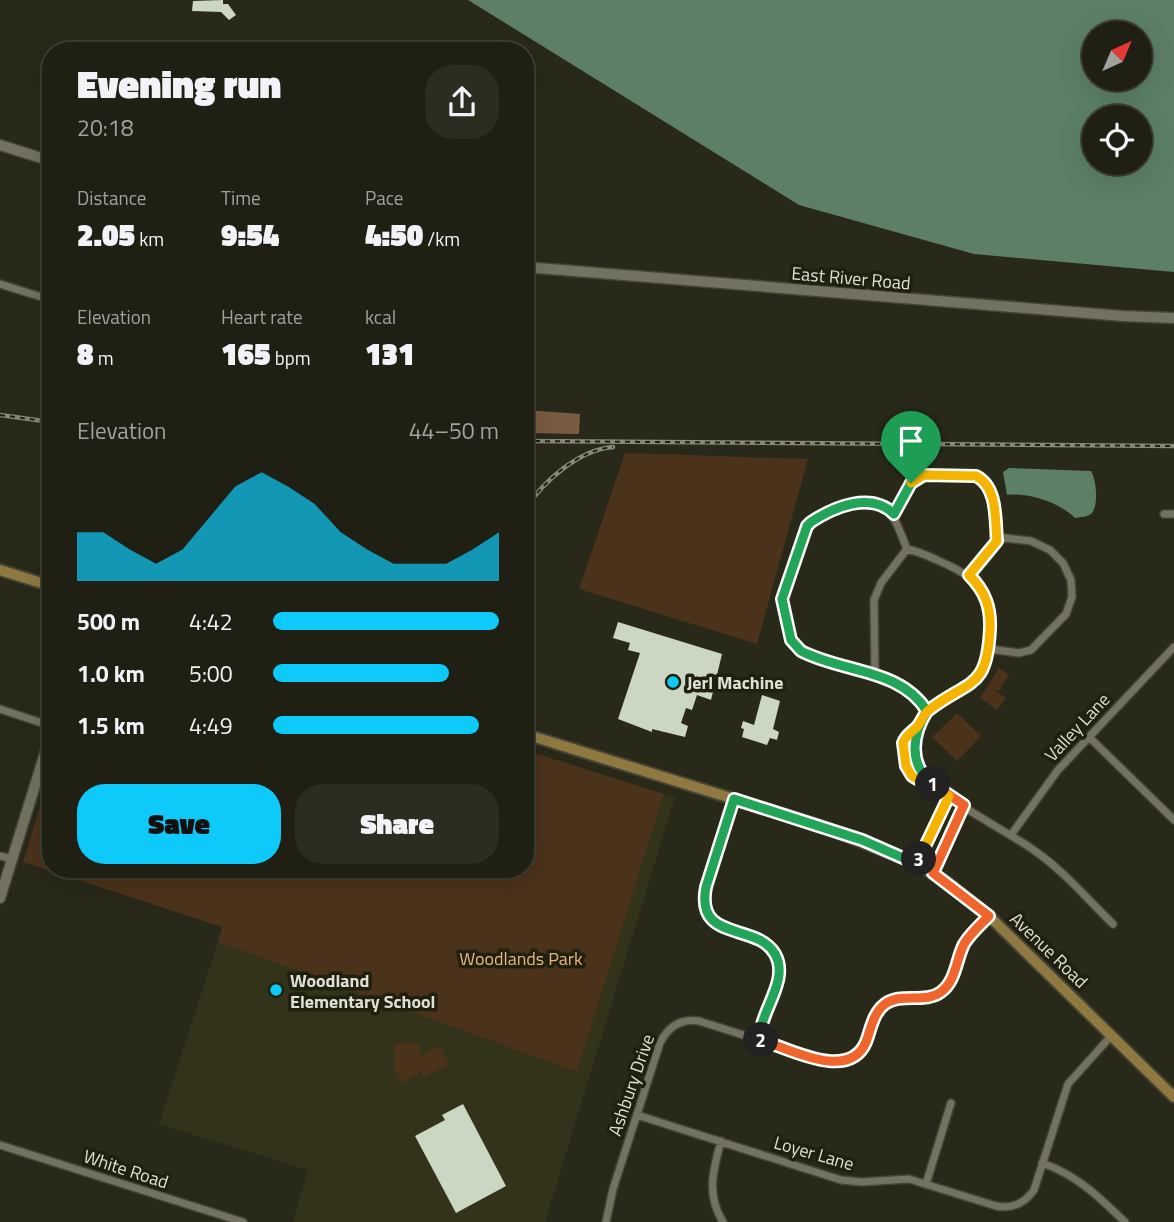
<!DOCTYPE html>
<meta charset="utf-8">
<style>
body{margin:0;font-family:"Titillium Web",sans-serif;background:#2c2c21;color:#f1f3f6;height:100vh;display:flex;flex-direction:column;font-size:26px;white-space:nowrap}
*{box-sizing:border-box;margin:0}
p{font-size:23px;color:#a1a2a0}
.icon{flex:none;width:38px;height:38px;fill:none;stroke:currentColor;stroke-width:2;stroke-linecap:round;stroke-linejoin:round}
.map{position:relative;flex:1;overflow:hidden}
.details{position:absolute;left:42px;top:42px;width:492px;height:836px;display:flex;flex-direction:column;background:#1f1f13;border-radius:28px;box-shadow:0 7px 28px #0002,0 0 0 2px #3c3d33}
.details>*{flex:none}
.needle{width:46px;rotate:44deg}
.tools{position:absolute;left:1082px;top:21px;display:grid;gap:14px}
.tools a{display:grid;place-items:center;width:70px;height:70px;border-radius:50%;background:#1f1f13;box-shadow:0 7px 28px #0002,0 0 0 2px #3c3d33;font-size:35px}
.pin{position:absolute;display:grid;place-items:center;width:60px;height:60px;color:#fff;margin:-72px -30px;border-radius:50% 50% 50% 0;rotate:-45deg;box-shadow:0 0 7px #0007}
.pin .icon{rotate:45deg}
.km{position:absolute;width:35px;height:35px;margin:-18px;border-radius:50%;background:#222;color:#fff;font-size:19px;line-height:35px;text-align:center}
.round{display:grid;place-items:center;flex:none;width:74px;height:74px;border-radius:28px;background:#2c2c21}
.summary{display:flex;align-items:center;justify-content:space-between;height:119px;padding:0 35px}
h1{font-size:38px;font-weight:800;line-height:52px}
.stats{display:grid;grid-template-columns:repeat(3,1fr);gap:10px;height:119px;padding:7px 35px}
.stats div{display:grid;align-content:center}
.stats b{font-size:30px;font-weight:800}
.stats small{font-size:19px;font-weight:400}
.stats p{font-size:19px}
.chart{height:196px;padding:14px 35px}
.chart p{display:flex;justify-content:space-between}
.chart svg{width:100%;height:126px;margin-top:7px;fill:#0dcafa;opacity:.7}
.action{display:flex;gap:14px;margin-top:auto;padding:14px 35px}
.action a{flex:1;height:80px;border-radius:28px;background:#0dcafa;color:#111;font-size:28px;font-weight:800;line-height:80px;text-align:center}
.action a+a{background:#2c2c21;color:#f1f3f6}
ul{padding:0 35px;list-style:none;font-size:23px}
li{display:grid;grid-template-columns:112px 84px 1fr;align-items:center;height:52px}
li i{height:18px;border-radius:9px;background:#0dcafa}
.map>svg:first-child{display:block}
.built{fill:#33331b}
.green{fill:#4b321b}
.forest{fill:#795b41}
.water{fill:#5c7f66;fill-rule:evenodd}
.building{fill:#cbd6c3}
.lines{fill:none;stroke-linecap:round;stroke-linejoin:round}
.street-casing{stroke:#434336;stroke-width:10}
.secondary-casing{stroke:#434336;stroke-width:13}
.primary-casing{stroke:#434336;stroke-width:14}
.street{stroke:#72725f;stroke-width:7}
.secondary{stroke:#72725f;stroke-width:10}
.primary{stroke:#8f7941;stroke-width:10}
.rail-casing{stroke:#88887a;stroke-width:4.5}
.rail{stroke:#20200f;stroke-width:2;stroke-dasharray:5;stroke-linecap:butt}
.split-1-casing{stroke:#fff;stroke-width:14}
.split-2-casing{stroke:#fff;stroke-width:14}
.split-3-casing{stroke:#fff;stroke-width:14}
.split-4-casing{stroke:#fff;stroke-width:14}
.split-1{stroke:#22a559;stroke-width:9}
.split-2{stroke:#f0652b;stroke-width:9}
.split-3{stroke:#22a559;stroke-width:9}
.split-4{stroke:#f5b400;stroke-width:9}
.poi-dot{fill:#0dcafa;stroke:#20200f;stroke-width:2.5}
.labels{text-anchor:middle;dominant-baseline:central;stroke-width:7;stroke-linejoin:round;paint-order:stroke}
.street-label{font-size:18px;fill:#e0e0d5;stroke:#20200f}
.poi-label{font-size:18px;font-weight:bold;fill:#e0e0d5;stroke:#20200f;text-anchor:start}
.park-label{font-size:18px;fill:#e8b386;stroke:#20200f}
</style>
<div class="map">
<svg width="1174" height="1222" viewBox="0 0 1174 1222">
<rect width="100%" height="100%" fill="#292919"/>
<path class="built" d="M664,794L675,797L545,1222H293L308,1170L159,1124L218,942L577,1072Z"/>
<path class="green" d="M625,453L808,459L757,644L579,589Z
M999,668L1009,674L999,691L993,689L1006,698L997,710L980,698Z
M957,713L981,736L957,761L932,737Z
M525,750L664,794L577,1072L218,942L222,927L23,862L51,770V870H525Z
M395,1043L419,1044L420,1056L439,1046L449,1064L424,1077L421,1072L402,1083L394,1067Z"/>
<path class="forest" d="M525,361L533,363L526,410L580,414L579,434L525,433Z"/>
<path class="water" d="M468,0H1174V272L974,254L799,205ZM1094,33H1139V79H1094ZM1094,117H1139V163H1094Z
M1009,468L1091,471C1096,479 1099,504 1092,513C1089,517 1080,517 1075,518C1060,503 1029,492 1007,495L1003,472Z"/>
<path class="building" d="M223,0V4H228L236,15L229,20L221,12L192,11L193,1Z
M618,622L722,654L711,700L697,695L692,710L686,708L681,723L688,726L685,737L652,729V732L618,719L640,653L628,650L630,643L613,638Z
M762,695L780,701L773,729L779,732L777,740L770,738L767,745L742,737L744,729L741,728L743,721L754,725Z
M463,1104L506,1186L456,1213L415,1136L445,1120L442,1115Z"/>
<g class="lines">
<g class="street-casing">
<path id="street" d="M0,284L51,300
M894,514L911,483L924,476H976L991,489L997,542
M1164,514H1174
M969,575L997,542L1005,538L1031,541L1050,550L1063,563L1071,580L1072,597L1066,614L1031,650L1019,653L989,649
M875,675L808,654L791,640L782,599L807,526C816,517 829,514 841,509C887,491 892,511 907,549
M0,709L51,726
M927,711C946,700 966,691 980,674C988,663 989,650 990,638C991,598 984,582 948,565C934,559 922,552 907,549L881,583L874,600L875,675C898,683 914,690 927,711C914,731 909,754 924,775C940,798 1009,832 1035,851C1064,871 1088,900 1113,924
M917,727L905,738C898,756 908,783 930,782
M1089,737L1174,820
M734,799L706,888C693,948 774,919 779,966C781,985 765,1021 759,1040
M1011,835L1058,770L1174,647
M0,856L12,859
M917,864L949,796
M933,873L964,805
M637,1115L841,1180L862,1182L909,1179L996,1206C1012,1209 1024,1204 1034,1190L1068,1084L1111,1036
M721,1141C713,1170 706,1195 723,1222
M0,1145L243,1222
M1042,1163C1077,1175 1099,1197 1125,1222
M926,1184L951,1103
M606,1222L613,1189L660,1043C668,1027 680,1018 699,1021L829,1062C871,1070 862,1023 883,1005C901,990 928,1005 944,989C956,978 956,959 964,945C970,934 980,925 989,916"/>
</g>
<g class="secondary-casing">
<path id="secondary" d="M0,145L51,161
M525,267L1123,316L1174,318
M0,898L51,734"/>
</g>
<g class="primary-casing">
<path id="primary" d="M0,570L51,586
M525,734L824,827L917,864L948,883L989,916L1174,1097"/>
</g>
<use href="#street" class="street"/>
<use href="#secondary" class="secondary"/>
<use href="#primary" class="primary"/>
<g class="rail-casing">
<path id="rail" d="M0,415L51,422
M525,441L1174,446
M525,509C544,481 578,450 613,447"/>
</g>
<use href="#rail" class="rail"/>
</g>
<g class="lines">
<g class="split-1-casing">
<path id="split-1" d="M911,483L894,514C871,491 834,507 811,522L807,526L782,599L791,640L801,651C843,673 900,668 927,711C912,735 908,765 933,784"/>
</g>
<g class="split-2-casing">
<path id="split-2" d="M761,1040C790,1049 849,1082 866,1042C871,1029 873,1013 885,1004C901,992 925,1004 941,992C956,981 956,960 964,944C970,934 980,925 989,916L933,873L964,805L933,784"/>
</g>
<g class="split-3-casing">
<path id="split-3" d="M761,1040C756,1015 791,982 775,954C757,922 695,943 706,887L734,799L862,840L917,864L919,859"/>
</g>
<g class="split-4-casing">
<path id="split-4" d="M911,483L924,475L976,476C998,487 995,520 997,541L969,575C985,591 991,607 990,629C987,691 969,679 929,710C923,714 922,722 917,727C911,733 906,735 903,743L906,766L912,776L922,782H930L949,796L919,859"/>
</g>
<use href="#split-1" class="split-1"/>
<use href="#split-2" class="split-2"/>
<use href="#split-3" class="split-3"/>
<use href="#split-4" class="split-4"/>
</g>
<g class="poi-dot">
<circle cx="673" cy="682" r="7"/>
<circle cx="276" cy="990" r="7"/>
</g>
<g class="labels">
<g class="street-label">
<text transform="translate(851 278) rotate(5)">East River Road</text>
<text transform="translate(1077 727) rotate(-47)">Valley Lane</text>
<text transform="translate(1049 950) rotate(44)">Avenue Road</text>
<text transform="translate(631 1085) rotate(-71)">Ashbury Drive</text>
<text transform="translate(814 1153) rotate(16)">Loyer Lane</text>
<text transform="translate(126 1169) rotate(18)">White Road</text>
</g>
<g class="poi-label">
<text x="687" y="682">Jerl Machine</text>
<text x="290" y="980">Woodland<tspan x="290" dy="21">Elementary School</tspan></text>
</g>
<g class="park-label">
<text x="521" y="958">Woodlands Park</text>
</g>
</g>
</svg>
<div class="tools">
<a><svg class="needle" viewBox="-14 -14 28 28"><path d="M0-13l5 13h-10z" fill="#e53935"/><path d="M0 13l5-13h-10z" fill="#a1a2a0"/></svg></a>
<a><svg class="icon" aria-label="locate" viewBox="0 0 24 24"><circle cx="12" cy="12" r="6"/><path d="M12 2v4M12 18v4M2 12h4M18 12h4"/></svg></a>
</div>
<div class="pin" style="left:911px;top:483px;background:#1e9e55"><svg class="icon" aria-label="arrive" viewBox="0 0 24 24"><path d="M6 21V4h12l-3 4 3 4H6"/></svg></div>
<b class="km" style="left:933px;top:784px">1</b>
<b class="km" style="left:761px;top:1040px">2</b>
<b class="km" style="left:919px;top:859px">3</b>
<section class="details">
<div class="summary"><div><h1>Evening run</h1><p>20:18</p></div><a class="round"><svg class="icon" aria-label="share" viewBox="0 0 24 24"><path d="M12 15V3M7 8l5-5 5 5M5 13v7h14v-7"/></svg></a></div>
<div class="stats">
<div><p>Distance</p><b>2.05<small> km</small></b></div>
<div><p>Time</p><b>9:54</b></div>
<div><p>Pace</p><b>4:50<small> /km</small></b></div>
</div>
<div class="stats">
<div><p>Elevation</p><b>8<small> m</small></b></div>
<div><p>Heart rate</p><b>165<small> bpm</small></b></div>
<div><p>kcal</p><b>131</b></div>
</div>
<div class="chart"><p><span>Elevation</span>44–50 m</p>
<svg viewBox="0 0 160 44" preserveAspectRatio="none"><path d="M0 44V27L10 27L20 33L30 38L40 33L50 22L60 11L70 6L80 11L90 17L100 27L110 33L120 38L130 38L140 38L150 33L160 27V44z"/></svg>
</div>
<ul>
<li><b>500 m</b>4:42<i style="width:100%"></i></li>
<li><b>1.0 km</b>5:00<i style="width:78%"></i></li>
<li><b>1.5 km</b>4:49<i style="width:91%"></i></li>
</ul>
<div class="action"><a>Save</a><a>Share</a></div>
</section>
</div>
